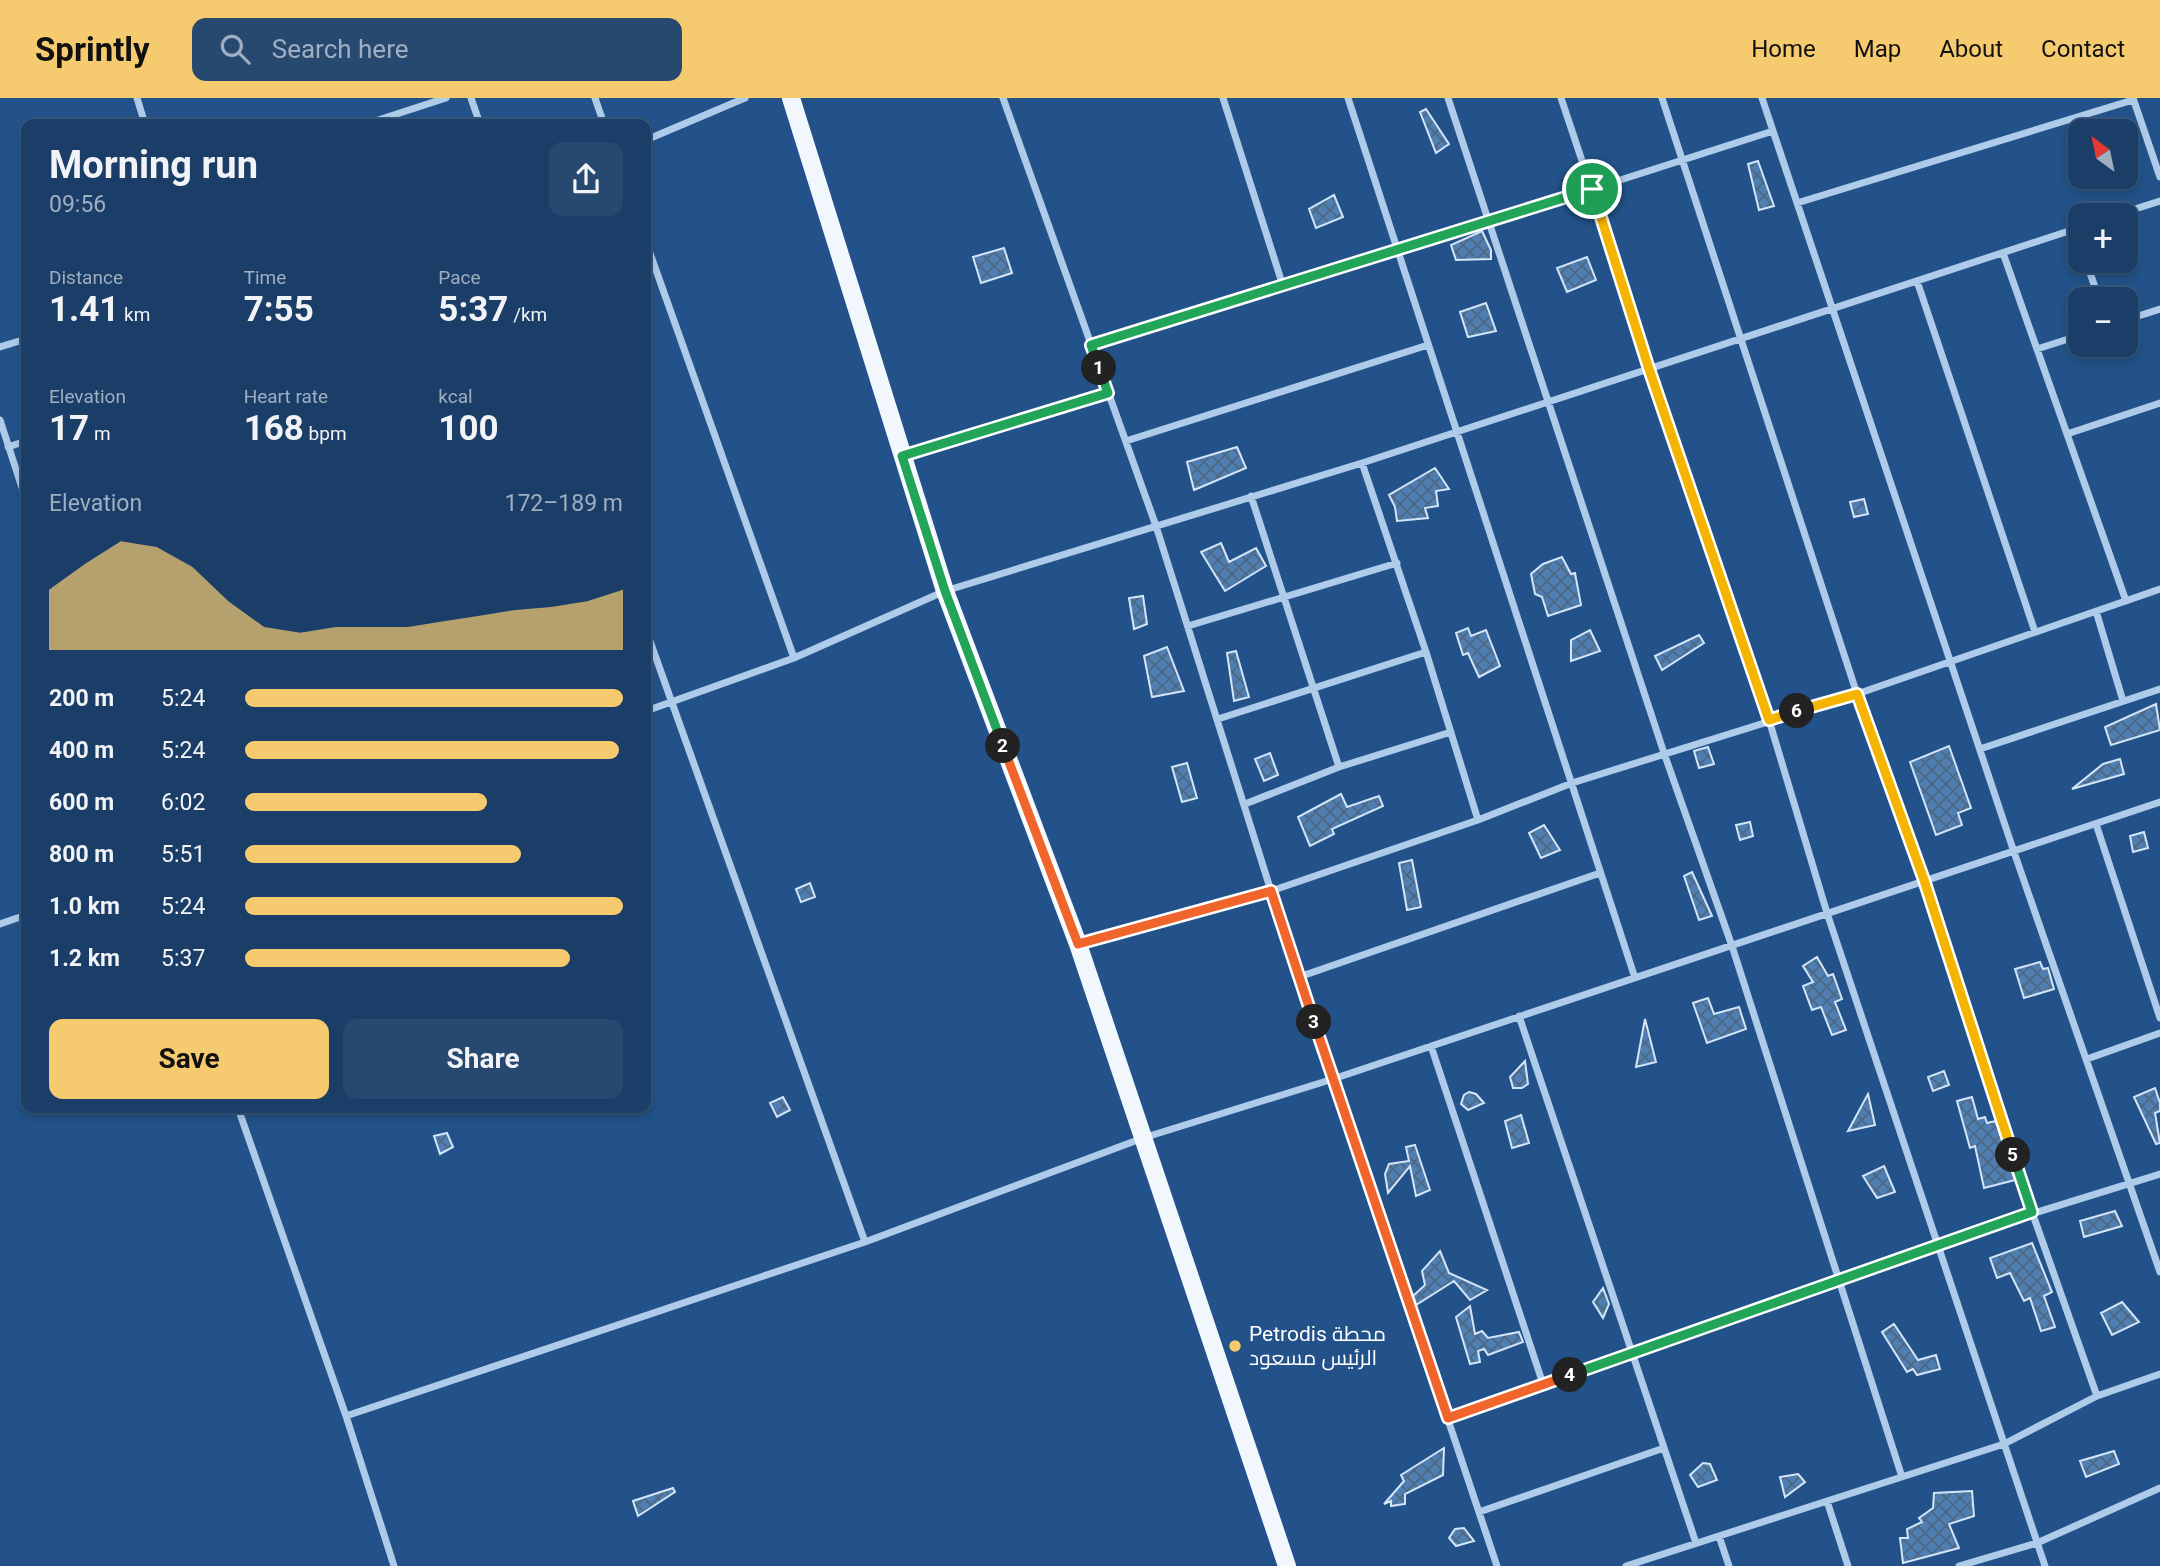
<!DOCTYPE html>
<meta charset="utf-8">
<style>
body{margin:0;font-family:Roboto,Cairo,sans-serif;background:#274970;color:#f1f3f6;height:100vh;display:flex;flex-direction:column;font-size:26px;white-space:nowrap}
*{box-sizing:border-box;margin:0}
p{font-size:23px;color:#9faec0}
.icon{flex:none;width:38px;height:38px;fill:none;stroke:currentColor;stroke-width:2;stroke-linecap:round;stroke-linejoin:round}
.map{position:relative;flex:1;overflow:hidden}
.drawer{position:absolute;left:21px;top:21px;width:630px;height:994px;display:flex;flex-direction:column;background:#1a3e67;border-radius:14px;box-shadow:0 4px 10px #0003,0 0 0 2px #38577b}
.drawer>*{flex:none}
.needle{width:46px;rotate:327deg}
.fabs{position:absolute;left:2068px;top:21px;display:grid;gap:14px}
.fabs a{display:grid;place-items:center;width:70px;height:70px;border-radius:14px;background:#1a3e67;box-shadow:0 4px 10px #0003,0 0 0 2px #38577b;font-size:35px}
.pin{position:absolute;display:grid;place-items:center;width:60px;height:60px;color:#fff;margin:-30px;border:4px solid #fff;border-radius:50%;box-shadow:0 2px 7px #0007}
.km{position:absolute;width:35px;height:35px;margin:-18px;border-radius:50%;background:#222;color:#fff;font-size:19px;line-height:35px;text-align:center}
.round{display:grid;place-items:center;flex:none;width:74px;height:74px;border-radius:14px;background:#274970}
.summary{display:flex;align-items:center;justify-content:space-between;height:119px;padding:0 28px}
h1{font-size:38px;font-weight:700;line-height:52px}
.figures{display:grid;grid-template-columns:repeat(3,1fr);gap:10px;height:119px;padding:7px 28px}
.figures div{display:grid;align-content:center}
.figures b{font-size:35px;font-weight:700}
.figures small{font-size:19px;font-weight:400}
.figures p{font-size:19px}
.chart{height:196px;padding:14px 28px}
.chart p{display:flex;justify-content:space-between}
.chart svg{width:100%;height:126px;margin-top:7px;fill:#f6cb70;opacity:.7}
.primary-button{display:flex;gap:14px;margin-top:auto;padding:14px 28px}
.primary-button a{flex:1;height:80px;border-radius:14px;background:#f6cb70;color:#111;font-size:28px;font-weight:700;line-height:80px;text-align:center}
.primary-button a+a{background:#274970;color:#f1f3f6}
ul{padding:0 28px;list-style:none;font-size:23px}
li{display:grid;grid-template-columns:112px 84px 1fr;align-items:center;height:52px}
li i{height:18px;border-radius:9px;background:#f6cb70}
header{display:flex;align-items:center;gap:42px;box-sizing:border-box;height:98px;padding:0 35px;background:#f6cb70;color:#111}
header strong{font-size:33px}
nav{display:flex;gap:38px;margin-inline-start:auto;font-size:24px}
.search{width:490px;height:63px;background:#274970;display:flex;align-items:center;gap:18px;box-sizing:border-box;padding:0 24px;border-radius:14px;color:#9faec0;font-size:26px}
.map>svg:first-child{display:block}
.building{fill:url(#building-cross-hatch);stroke:#d3e5f8;stroke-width:2}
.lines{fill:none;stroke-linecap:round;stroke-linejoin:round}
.street{stroke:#aecbea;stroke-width:7}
.primary{stroke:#f2f7fe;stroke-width:18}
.split-1-casing{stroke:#fff;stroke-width:14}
.split-2-casing{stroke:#fff;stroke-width:14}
.split-3-casing{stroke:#fff;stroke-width:14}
.split-4-casing{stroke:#fff;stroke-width:14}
.split-5-casing{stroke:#fff;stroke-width:14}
.split-6-casing{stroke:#fff;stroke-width:14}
.split-7-casing{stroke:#fff;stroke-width:14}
.split-1{stroke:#22a559;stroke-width:9}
.split-2{stroke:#22a559;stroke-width:9}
.split-3{stroke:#f0652b;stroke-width:9}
.split-4{stroke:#f0652b;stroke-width:9}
.split-5{stroke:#22a559;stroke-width:9}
.split-6{stroke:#f5b400;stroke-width:9}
.split-7{stroke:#f5b400;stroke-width:9}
.poi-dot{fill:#f6cb70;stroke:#225289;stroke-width:2.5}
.labels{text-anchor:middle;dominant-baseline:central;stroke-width:5;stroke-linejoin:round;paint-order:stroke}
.poi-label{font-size:21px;fill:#fff;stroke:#225289;text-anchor:start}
</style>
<header>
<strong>Sprintly</strong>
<div class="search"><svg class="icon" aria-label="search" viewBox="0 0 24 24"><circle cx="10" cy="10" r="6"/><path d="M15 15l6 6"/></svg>Search here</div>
<nav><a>Home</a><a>Map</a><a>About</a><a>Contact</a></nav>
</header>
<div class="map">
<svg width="2160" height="1468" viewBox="0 0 2160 1468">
<defs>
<pattern id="building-cross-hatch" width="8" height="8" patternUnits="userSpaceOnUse" patternTransform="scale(1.75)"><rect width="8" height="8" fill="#4f7eb2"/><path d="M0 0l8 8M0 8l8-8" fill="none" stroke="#4e6884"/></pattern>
</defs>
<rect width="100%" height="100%" fill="#225289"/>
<path class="building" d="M1426,11L1449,46L1436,55L1420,14Z
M1758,63L1774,108L1759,112L1748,66Z
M1334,97L1343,119L1316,130L1309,111Z
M1482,133L1491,152V161L1456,162L1451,147Z
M1004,150L1012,175L981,185L973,159Z
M1587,159L1596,182L1567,194L1557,170Z
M1486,205L1496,233L1468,239L1460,214Z
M1237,349L1246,370L1194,392L1187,364Z
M1435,370L1449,391L1436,393L1438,408L1425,410L1428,420L1397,423L1395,409L1389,397Z
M1864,401L1868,416L1854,419L1850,404Z
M1221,445L1229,464L1256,450L1266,468L1225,493L1201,454Z
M1562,459L1571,476L1575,475L1581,507L1548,518L1542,499L1535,496L1531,476L1543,466Z
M1143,498L1147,526L1134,531L1129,500Z
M1468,530L1471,538L1486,532L1500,568L1479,579L1468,555L1463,557L1456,535Z
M1590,532L1600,553L1571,563V542Z
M1699,537L1704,545L1662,572L1655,558Z
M1167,549L1184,593L1152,599L1144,558Z
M1236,553L1249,599L1234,603L1227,555Z
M2156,606L2160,632L2111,647L2105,629Z
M1949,648L1971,710L1958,715L1962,727L1936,737L1910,664Z
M1708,649L1714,666L1699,670L1694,653Z
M1270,655L1278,677L1264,683L1255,661Z
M2120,661L2124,676L2072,691L2103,666Z
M1187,665L1197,700L1182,704L1172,669Z
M1341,696L1347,709L1379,698L1383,708L1332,731L1334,736L1310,748L1298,719Z
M1750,724L1753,738L1740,742L1736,727Z
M1544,727L1560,752L1541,760L1529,735Z
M2144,734L2148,750L2133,754L2130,738Z
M1412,762L1421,809L1407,812L1399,765Z
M1692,774L1712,818L1699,822L1684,778Z
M810,785L815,799L801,804L796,791Z
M1817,859L1828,878L1833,876L1842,901L1835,904L1846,932L1832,937L1821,909L1812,912L1803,888L1813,884L1803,868Z
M2040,864L2043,871L2048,870L2054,891L2024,900L2015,871Z
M1708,900L1714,916L1739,909L1746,931L1707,945L1693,905Z
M1645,921L1656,964L1636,969Z
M1525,963L1528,986L1522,990H1513L1510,979Z
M1944,973L1949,987L1933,993L1928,979Z
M2155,990L2160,1005V1013L2155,1015L2160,1045L2156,1046L2134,999Z
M1469,994L1476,996L1484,1005L1468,1012L1461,1006L1464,997Z
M1868,996L1875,1027L1848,1033Z
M783,999L790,1012L777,1019L770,1005Z
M1972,999L1978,1021L1985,1019L1987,1025L1996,1023L2015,1082L1984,1090L1975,1048L1970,1050L1957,1003Z
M1521,1017L1529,1045L1512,1050L1505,1023Z
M447,1035L453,1049L440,1056L434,1038Z
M1415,1047L1430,1092L1416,1098L1410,1068L1388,1095L1385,1076L1389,1066L1409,1063L1406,1049Z
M1884,1068L1895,1094L1877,1100L1863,1078Z
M2115,1113L2122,1128L2084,1139L2080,1123Z
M2032,1145L2052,1194L2044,1198L2055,1229L2041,1233L2030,1200L2024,1203L2010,1175L1997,1180L1990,1160Z
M1440,1153L1449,1175L1487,1192L1470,1202L1454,1183L1416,1207L1413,1198L1425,1187L1422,1173Z
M1603,1190L1609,1206L1603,1220L1593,1204Z
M2122,1204L2139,1224L2112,1237L2101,1215Z
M1470,1208L1475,1236L1482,1233L1488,1240L1519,1234L1523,1244L1488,1257L1484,1251L1478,1253L1480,1264L1470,1266L1456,1219Z
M1894,1226L1918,1262L1936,1257L1940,1271L1917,1277L1913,1271L1907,1274L1882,1234Z
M1444,1350L1443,1377L1405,1396V1406L1391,1408V1403L1384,1406L1404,1383L1401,1377Z
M2114,1353L2119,1366L2086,1379L2080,1363Z
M1703,1365L1710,1366L1717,1382L1698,1389L1690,1377Z
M1798,1376L1805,1384L1785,1399L1780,1379Z
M673,1390L675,1394L638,1418L633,1403Z
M1972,1393L1974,1418L1949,1426L1959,1450L1903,1465L1900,1440H1908L1907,1431L1922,1424L1919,1420L1933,1410L1934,1395Z
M1464,1430L1474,1443L1456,1448L1449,1440L1455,1431Z"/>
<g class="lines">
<path class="street" d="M137,0L145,26
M471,0L480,26
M595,0L604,26
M1003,0L1156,428L1271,793L1497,1468
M1223,0L1283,188
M1348,0L1635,880
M1448,0L1664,655L1732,848L1902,1379
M1561,0L1769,622L1827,815L2045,1468
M1662,0L1857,596L1924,782L2032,1114L2097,1298
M1762,0L2014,754L2160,1174
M2133,0L2160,79
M366,26L446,0
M646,42L745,0
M1797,105L2133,2
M2116,117L2160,103
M2075,131L2081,149
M646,144L794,560
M2003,155L2126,503
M2086,163L2099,201
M1917,183L2035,534
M2126,222L2160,211
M1091,247L1399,153L1773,33
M0,249L26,241
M2037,251L2081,237
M0,322L26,402
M2067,336L2160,305
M1126,343L1428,247
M8,349L26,343
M903,358L1108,295
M1362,365L1426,554L1478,722
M1251,398L1339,669
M2096,513L2123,603
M1188,528L1397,465
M646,532L865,1144
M646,613L794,560L945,493L1362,365L2081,129
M1218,621L1426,554
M1980,651L2160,591
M1245,706L1339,669L1451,634
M2096,726L2160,920
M0,826L26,817
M1078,846L1271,793L1478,722L1572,685L1857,596L2160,491
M1299,879L1600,775
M1519,918L1696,1445
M1431,948L1543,1286
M2087,961L2160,935
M238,1010L346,1318L394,1468
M346,1318L865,1144L1143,1040L1333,981L2160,704
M1448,1320L1938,1145L2160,1076
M1827,1403L1848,1468
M1479,1414L1664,1350
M1719,1438L1729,1468
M1626,1468L2004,1346L2097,1298L2160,1276
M1959,1468L2037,1445L2160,1390"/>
<path class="primary" d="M791,0L945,493L1078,846L1287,1468"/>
</g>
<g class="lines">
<g class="split-1-casing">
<path id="split-1" d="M1099,270L1091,247L1592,91"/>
</g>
<g class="split-2-casing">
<path id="split-2" d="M1003,648L945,493L902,358L1108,295L1099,270"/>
</g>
<g class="split-3-casing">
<path id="split-3" d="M1003,648L1078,846L1271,793L1314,924"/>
</g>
<g class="split-4-casing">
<path id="split-4" d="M1314,924L1448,1320L1570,1277"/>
</g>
<g class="split-5-casing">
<path id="split-5" d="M1570,1277L2032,1114L2013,1057"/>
</g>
<g class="split-6-casing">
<path id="split-6" d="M1797,613L1857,596L1924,782L2013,1057"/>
</g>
<g class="split-7-casing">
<path id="split-7" d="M1592,91L1649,271L1769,622L1797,613"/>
</g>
<use href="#split-1" class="split-1"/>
<use href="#split-2" class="split-2"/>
<use href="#split-3" class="split-3"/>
<use href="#split-4" class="split-4"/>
<use href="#split-5" class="split-5"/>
<use href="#split-6" class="split-6"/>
<use href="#split-7" class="split-7"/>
</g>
<circle class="poi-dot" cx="1235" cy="1248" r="7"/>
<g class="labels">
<g class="poi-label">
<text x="1249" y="1236">Petrodis محطة<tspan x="1249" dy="24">الرئيس مسعود</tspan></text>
</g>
</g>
</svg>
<div class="fabs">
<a><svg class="needle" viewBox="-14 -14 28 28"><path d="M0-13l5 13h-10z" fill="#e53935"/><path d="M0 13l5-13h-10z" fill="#9faec0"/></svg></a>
<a>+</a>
<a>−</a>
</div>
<div class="pin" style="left:1592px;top:91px;background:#1e9e55"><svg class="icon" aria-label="arrive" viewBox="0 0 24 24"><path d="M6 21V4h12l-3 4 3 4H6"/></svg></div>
<b class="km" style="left:1099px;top:270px">1</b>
<b class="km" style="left:1003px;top:648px">2</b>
<b class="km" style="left:1314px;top:924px">3</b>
<b class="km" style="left:1570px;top:1277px">4</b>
<b class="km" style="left:2013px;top:1057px">5</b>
<b class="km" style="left:1797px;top:613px">6</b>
<section class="drawer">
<div class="summary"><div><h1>Morning run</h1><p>09:56</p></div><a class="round"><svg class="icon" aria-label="share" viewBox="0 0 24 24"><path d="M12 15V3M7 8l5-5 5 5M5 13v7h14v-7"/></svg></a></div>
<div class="figures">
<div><p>Distance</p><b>1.41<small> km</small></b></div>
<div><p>Time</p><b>7:55</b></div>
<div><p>Pace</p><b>5:37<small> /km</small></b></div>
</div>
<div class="figures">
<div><p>Elevation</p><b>17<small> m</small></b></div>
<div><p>Heart rate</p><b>168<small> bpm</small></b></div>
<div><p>kcal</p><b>100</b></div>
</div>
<div class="chart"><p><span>Elevation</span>172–189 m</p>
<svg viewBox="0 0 160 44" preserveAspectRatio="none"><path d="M0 44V23L10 14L20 6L30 8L40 15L50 27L60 36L70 38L80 36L90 36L100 36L110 34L120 32L130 30L140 29L150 27L160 23V44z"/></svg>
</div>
<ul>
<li><b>200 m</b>5:24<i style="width:100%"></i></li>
<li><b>400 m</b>5:24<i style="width:99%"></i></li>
<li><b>600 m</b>6:02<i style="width:64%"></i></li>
<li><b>800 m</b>5:51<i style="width:73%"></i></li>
<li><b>1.0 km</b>5:24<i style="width:100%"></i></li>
<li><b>1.2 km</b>5:37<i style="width:86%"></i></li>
</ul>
<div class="primary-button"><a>Save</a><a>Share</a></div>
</section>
</div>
